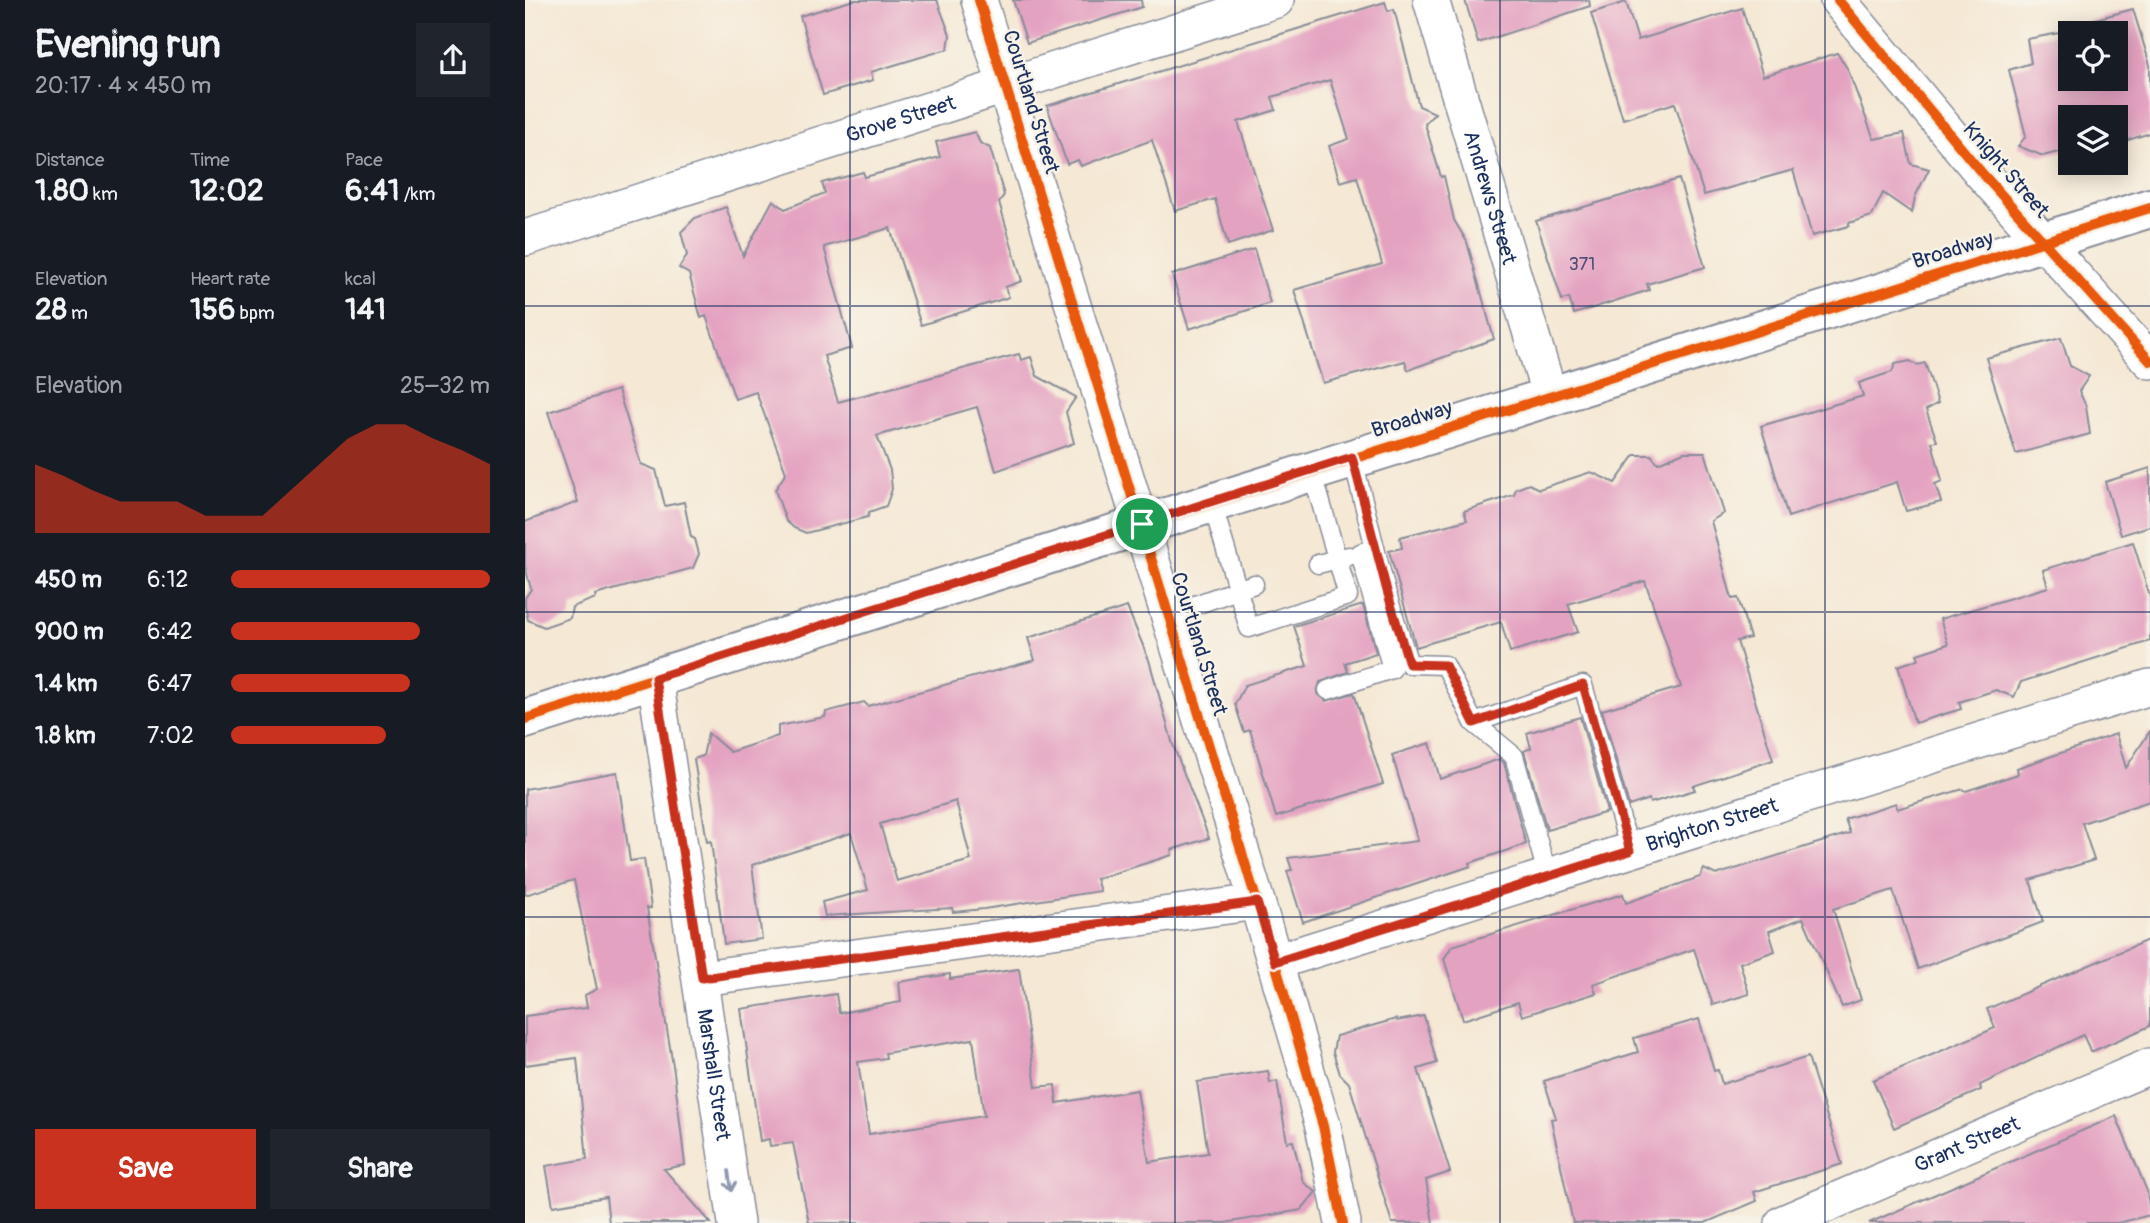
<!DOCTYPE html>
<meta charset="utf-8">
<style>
body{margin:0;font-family:Pangolin,sans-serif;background:#20242c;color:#f1f3f6;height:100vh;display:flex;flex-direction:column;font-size:26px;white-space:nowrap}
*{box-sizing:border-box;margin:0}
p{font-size:23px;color:#9ea1a6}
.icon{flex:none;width:38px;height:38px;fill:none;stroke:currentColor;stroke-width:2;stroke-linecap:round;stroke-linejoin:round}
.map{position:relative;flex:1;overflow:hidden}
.panel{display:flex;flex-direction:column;background:#171b24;width:525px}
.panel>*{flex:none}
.fabs{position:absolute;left:1533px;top:21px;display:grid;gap:14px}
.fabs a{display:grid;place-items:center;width:70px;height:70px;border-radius:0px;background:#171b24;box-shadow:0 4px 18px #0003;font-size:35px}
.pin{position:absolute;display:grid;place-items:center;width:60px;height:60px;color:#fff;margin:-30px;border:4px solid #fff;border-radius:50%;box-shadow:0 2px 7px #0007}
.round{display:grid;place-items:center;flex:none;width:74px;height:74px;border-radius:0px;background:#20242c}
.headline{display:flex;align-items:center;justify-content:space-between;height:119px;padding:0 35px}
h1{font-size:38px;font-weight:800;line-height:52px}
.stats{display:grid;grid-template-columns:repeat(3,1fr);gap:10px;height:119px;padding:7px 35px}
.stats div{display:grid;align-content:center}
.stats b{font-size:30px;font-weight:800}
.stats small{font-size:19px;font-weight:400}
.stats p{font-size:19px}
.chart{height:196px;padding:14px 35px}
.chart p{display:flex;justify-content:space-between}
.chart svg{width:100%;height:126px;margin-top:7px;fill:#c8321e;opacity:.7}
.cta{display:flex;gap:14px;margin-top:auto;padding:14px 35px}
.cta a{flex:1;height:80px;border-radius:0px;background:#c8321e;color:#fff;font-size:28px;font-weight:800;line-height:80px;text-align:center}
.cta a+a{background:#20242c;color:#f1f3f6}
ul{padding:0 35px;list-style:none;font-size:23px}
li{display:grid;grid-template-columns:112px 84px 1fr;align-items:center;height:52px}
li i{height:18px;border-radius:9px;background:#c8321e}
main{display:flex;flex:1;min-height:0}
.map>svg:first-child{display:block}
.building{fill:#e4a2c1;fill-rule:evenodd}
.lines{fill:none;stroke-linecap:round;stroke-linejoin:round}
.lane-casing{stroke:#888c99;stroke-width:21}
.street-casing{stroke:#888c99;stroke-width:38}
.secondary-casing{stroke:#888c99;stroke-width:42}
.lane{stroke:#fff;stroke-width:18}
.street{stroke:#fff;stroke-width:35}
.secondary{stroke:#fff;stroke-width:38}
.cycleway-casing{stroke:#f7f3e8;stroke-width:15}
.cycleway{stroke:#e8590c;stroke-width:10}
.oneway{stroke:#8d97ae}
.route-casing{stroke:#fff;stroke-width:14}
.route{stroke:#c8321e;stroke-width:9}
.grid{fill:none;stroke:#1b2f5e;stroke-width:2;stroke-opacity:0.55}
.labels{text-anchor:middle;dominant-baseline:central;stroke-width:5;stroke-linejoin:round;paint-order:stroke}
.number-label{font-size:18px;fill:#4d4c77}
.street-label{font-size:21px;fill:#1b2f5e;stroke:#f7f3e8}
</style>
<main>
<section class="panel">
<div class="headline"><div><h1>Evening run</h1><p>20:17 · 4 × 450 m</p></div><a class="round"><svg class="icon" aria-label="share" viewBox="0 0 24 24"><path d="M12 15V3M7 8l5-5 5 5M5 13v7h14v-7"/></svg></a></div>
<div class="stats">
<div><p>Distance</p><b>1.80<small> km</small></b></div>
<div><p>Time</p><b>12:02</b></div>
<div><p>Pace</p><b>6:41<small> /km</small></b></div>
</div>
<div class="stats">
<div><p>Elevation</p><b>28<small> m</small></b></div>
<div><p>Heart rate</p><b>156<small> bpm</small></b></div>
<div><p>kcal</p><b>141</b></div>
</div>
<div class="chart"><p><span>Elevation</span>25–32 m</p>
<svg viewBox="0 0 160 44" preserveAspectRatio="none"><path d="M0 44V20L10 24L20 29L30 33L40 33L50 33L60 38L70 38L80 38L90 29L100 20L110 11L120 6L130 6L140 11L150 15L160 20V44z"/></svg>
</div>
<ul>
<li><b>450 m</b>6:12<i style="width:100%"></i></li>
<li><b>900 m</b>6:42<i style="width:73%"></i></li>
<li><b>1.4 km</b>6:47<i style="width:69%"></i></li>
<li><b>1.8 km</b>7:02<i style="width:60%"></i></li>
</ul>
<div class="cta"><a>Save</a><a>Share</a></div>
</section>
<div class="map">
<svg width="1625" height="1223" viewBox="0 0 1625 1223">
<rect width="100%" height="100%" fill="#f7f3e8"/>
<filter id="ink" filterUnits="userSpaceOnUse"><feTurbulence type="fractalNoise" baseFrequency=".0143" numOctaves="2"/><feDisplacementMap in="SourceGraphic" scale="14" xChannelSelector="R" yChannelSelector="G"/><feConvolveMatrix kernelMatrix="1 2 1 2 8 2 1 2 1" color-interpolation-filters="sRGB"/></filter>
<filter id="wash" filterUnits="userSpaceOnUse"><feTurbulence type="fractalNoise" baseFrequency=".00686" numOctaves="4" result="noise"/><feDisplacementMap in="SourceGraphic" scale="28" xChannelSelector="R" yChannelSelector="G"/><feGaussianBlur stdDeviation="1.57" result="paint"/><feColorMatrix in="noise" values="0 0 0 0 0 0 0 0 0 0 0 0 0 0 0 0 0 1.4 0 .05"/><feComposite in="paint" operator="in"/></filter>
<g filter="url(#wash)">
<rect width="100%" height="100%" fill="#f5e8d4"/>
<g id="blocks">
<path class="building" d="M329,0H412L425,35L423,49L346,72L348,80L298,95L275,16Z
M488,0H616L617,7L502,43Z
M940,0H1064L1065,6L953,43Z
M860,2L863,11L869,9L894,106L910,113L900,124L916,177L919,176L929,220L942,242L969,339L883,370L880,361L798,383L769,290L857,264L832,177L815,182L804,146L824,139L805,80L747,97L751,110L713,122L748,230L703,245L690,199L650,211L627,140L556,166L553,160L542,164L522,106Z
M1101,2L1113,40L1217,8L1238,76L1312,53L1322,68L1349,139L1379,133L1386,164L1404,169L1390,197L1387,213L1358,193L1347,216L1324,223V226L1287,236L1268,170L1179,195L1150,103L1098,119L1066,13Z
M1608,9L1625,65V133L1591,144V117H1545V149L1518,156L1493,146L1501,136L1484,70L1506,63L1502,39L1551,30L1549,25ZM1545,33H1591V79H1545Z
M450,132L455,143L465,148L479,195L474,202L497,281L480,287L484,297L396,325L365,228L299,247L327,348L299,356L313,402L494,354L496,360L506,357L512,376L551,397L541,412L549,443L471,471L452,407L352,436L365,470L367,489L361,506L344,512L343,517L281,533L269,528L261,521L250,490L261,473L231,392L210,399L181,316L176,318L164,274L154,268L162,255L156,232L170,218L201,207L218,256L248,200L260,209L300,193L297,183L338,172L340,177L415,157L411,142Z
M1154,179L1180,267L1122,284L1124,290L1049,314L1044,298L1037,300L1011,221Z
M729,249L745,303L664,329L647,275Z
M1536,338L1545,366L1564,376L1554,391L1561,406L1565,434L1491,454L1461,358Z
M1385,361L1392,365L1400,363L1413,403L1401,410L1412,441L1407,442L1417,481L1410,484L1416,502L1381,511L1372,482L1263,517L1236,426L1338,396L1334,383L1367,372L1370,364Z
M93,390L116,464L131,470L140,506L159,502L166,537L170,539L174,554L168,568L70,595L71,598L47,607L45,618L19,627L3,620L0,606V598L6,589L0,566V522L53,502L23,412Z
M1159,452H1180L1199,513L1186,521L1207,599L1213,598L1225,638L1212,641L1248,760L1168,786L1170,790L1125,803L1124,799L1104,806L1077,710L1156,687L1120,581L1043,604L1053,632L985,652L976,622L891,647L864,551L877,548L875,537L942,520L939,511L989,495L991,489L1004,484L1014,489L1066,472L1090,483L1110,455H1126L1133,463Z
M1625,468V526L1596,535L1580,482Z
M1608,542L1625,597V641L1496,682L1489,697L1471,690L1434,702L1436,709L1390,723L1373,666L1394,659L1392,654L1423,644L1415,619L1523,587L1518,570Z
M838,605L851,653L820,663L823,672L795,682L792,693L801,701L829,693L858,784L751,817L725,730L719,732L710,704L720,685L782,666L769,626Z
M602,607L624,660L648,745L684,838L646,850L647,855L571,879L575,891L459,909L428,912L427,908L300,916L297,902L343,890L326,833L227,865L237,939L199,944L186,841L182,842L169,759L178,756L183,733L205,752L253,736V726L300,717L301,712L339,702L343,706L510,660L503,638ZM431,801L446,860L372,881L355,824Z
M1055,717L1082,812L1022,830L999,751L1006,748L1002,733Z
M1625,731V801L1557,823L1569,860L1505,880L1518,922L1393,969L1368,890L1308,909L1336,1000L1317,1007L1278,918L1244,931L1250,951L1215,963L1224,994L1188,1005L1169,949L1068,984L1071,993L997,1016L993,1002L938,1020L919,959L927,946L1098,894L1101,903L1175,877L1179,869L1191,875L1325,833L1320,819L1371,803L1372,809L1438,789L1441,791L1493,774L1492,768L1591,734L1601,768Z
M905,743L915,779L975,759L979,763L1001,844L945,863L946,866L778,922L762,871L767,870L763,858L893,841L867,755Z
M92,772L105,861L119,859L126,908H122L149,1072L160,1165L139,1169L186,1223H84L81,1197L28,1206L21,1166L62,1159L52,1058L0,1065V1016L62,1008L60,995L72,989L49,880L0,895V789Z
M1625,939V1026L1566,1052L1558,1035L1455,1085L1456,1090L1369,1128L1348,1080L1470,1028L1462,1009Z
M494,969L511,1087L530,1085L532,1103L612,1090L624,1162L683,1153L672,1082L743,1071L745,1083L752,1081L762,1142L768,1141L778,1182L791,1192L776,1210L700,1223H284L268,1143L245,1146L244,1139L235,1141L216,1009L311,994L314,1013L376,1002L374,982L425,974V979ZM448,1039L459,1116L344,1134L333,1062L361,1058L360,1053Z
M899,1016L912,1063L893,1069L925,1172L901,1180L908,1223H867L824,1083L815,1074L808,1052L811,1036L871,1019L872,1021Z
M1174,1019L1189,1071L1193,1070L1197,1084L1283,1057L1317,1164L1229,1192L1232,1201L1180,1223H1048L1026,1119L1031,1118L1019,1081L1113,1052L1109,1038Z
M1591,1116L1622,1191L1625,1215L1593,1223H1344Z"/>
</g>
</g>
<g filter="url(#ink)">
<use href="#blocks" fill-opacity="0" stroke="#888c99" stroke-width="2"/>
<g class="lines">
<g class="lane-casing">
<path id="lane" d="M827,457L861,591L884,664L920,665L949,723L989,756L1023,877
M687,503L724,628L823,596L787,472
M793,564L824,556
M645,614L729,584
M803,690L867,669L835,553L850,548
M949,723L1058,685L1105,851"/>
</g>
<g class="street-casing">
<g id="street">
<path d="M454,0L732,902L798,1126L818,1223"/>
<path id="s1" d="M906,0L1025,397"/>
<path d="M1313,0L1456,172L1625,361"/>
<path id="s2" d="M0,238L751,0"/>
<path id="s3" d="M130,678L211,1223"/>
<path id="s4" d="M750,962L1625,687"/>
<path d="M177,978L732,902"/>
<path id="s5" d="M1258,1223L1625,1066"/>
</g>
</g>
<g class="secondary-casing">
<path id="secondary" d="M0,719L1625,208"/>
</g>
<use href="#lane" class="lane"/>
<use href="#street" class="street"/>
<use href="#secondary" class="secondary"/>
<g class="cycleway-casing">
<path id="cycleway" d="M454,0L732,902L798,1126L818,1223
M1313,0L1456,172L1625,361
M0,719L1625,208"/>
</g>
<use href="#cycleway" class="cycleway"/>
</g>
<defs><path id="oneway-shaft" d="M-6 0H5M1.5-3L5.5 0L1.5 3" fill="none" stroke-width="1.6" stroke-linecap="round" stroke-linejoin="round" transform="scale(1.75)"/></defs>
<use class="oneway" href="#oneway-shaft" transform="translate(205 1181) rotate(82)"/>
</g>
<g class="lines" filter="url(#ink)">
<g class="route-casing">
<path id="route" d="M827,457L862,591L884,664L920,665L949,723L1058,685L1105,851L750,962L732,902L177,978L130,678Z"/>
</g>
<use href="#route" class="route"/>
</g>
<path class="grid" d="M325,0V1223M650,0V1223M975,0V1223M1300,0V1223M0,306H1625M0,612H1625M0,917H1625"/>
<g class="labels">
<g class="number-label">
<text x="1057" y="264">371</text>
</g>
<g class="street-label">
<text transform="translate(506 102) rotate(73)">Courtland Street</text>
<text stroke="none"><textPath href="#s2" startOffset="394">Grove Street</textPath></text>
<text transform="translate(1481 170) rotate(49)">Knight Street</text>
<text stroke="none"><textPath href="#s1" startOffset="206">Andrews Street</textPath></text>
<text transform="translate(1428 250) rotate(-17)">Broadway</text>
<text transform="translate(887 419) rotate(-17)">Broadway</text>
<text transform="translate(674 644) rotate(73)">Courtland Street</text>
<text stroke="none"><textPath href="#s4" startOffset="458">Brighton Street</textPath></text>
<text stroke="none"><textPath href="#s3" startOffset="401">Marshall Street</textPath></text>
<text stroke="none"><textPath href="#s5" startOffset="200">Grant Street</textPath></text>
</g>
</g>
</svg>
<div class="fabs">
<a><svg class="icon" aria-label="locate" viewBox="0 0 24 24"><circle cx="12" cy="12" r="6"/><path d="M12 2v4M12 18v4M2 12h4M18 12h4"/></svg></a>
<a><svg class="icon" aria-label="layers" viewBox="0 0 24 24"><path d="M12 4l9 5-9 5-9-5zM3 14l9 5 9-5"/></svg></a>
</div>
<div class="pin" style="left:617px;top:524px;background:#1e9e55"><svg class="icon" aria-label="arrive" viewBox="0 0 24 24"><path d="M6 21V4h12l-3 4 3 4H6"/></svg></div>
</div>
</main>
